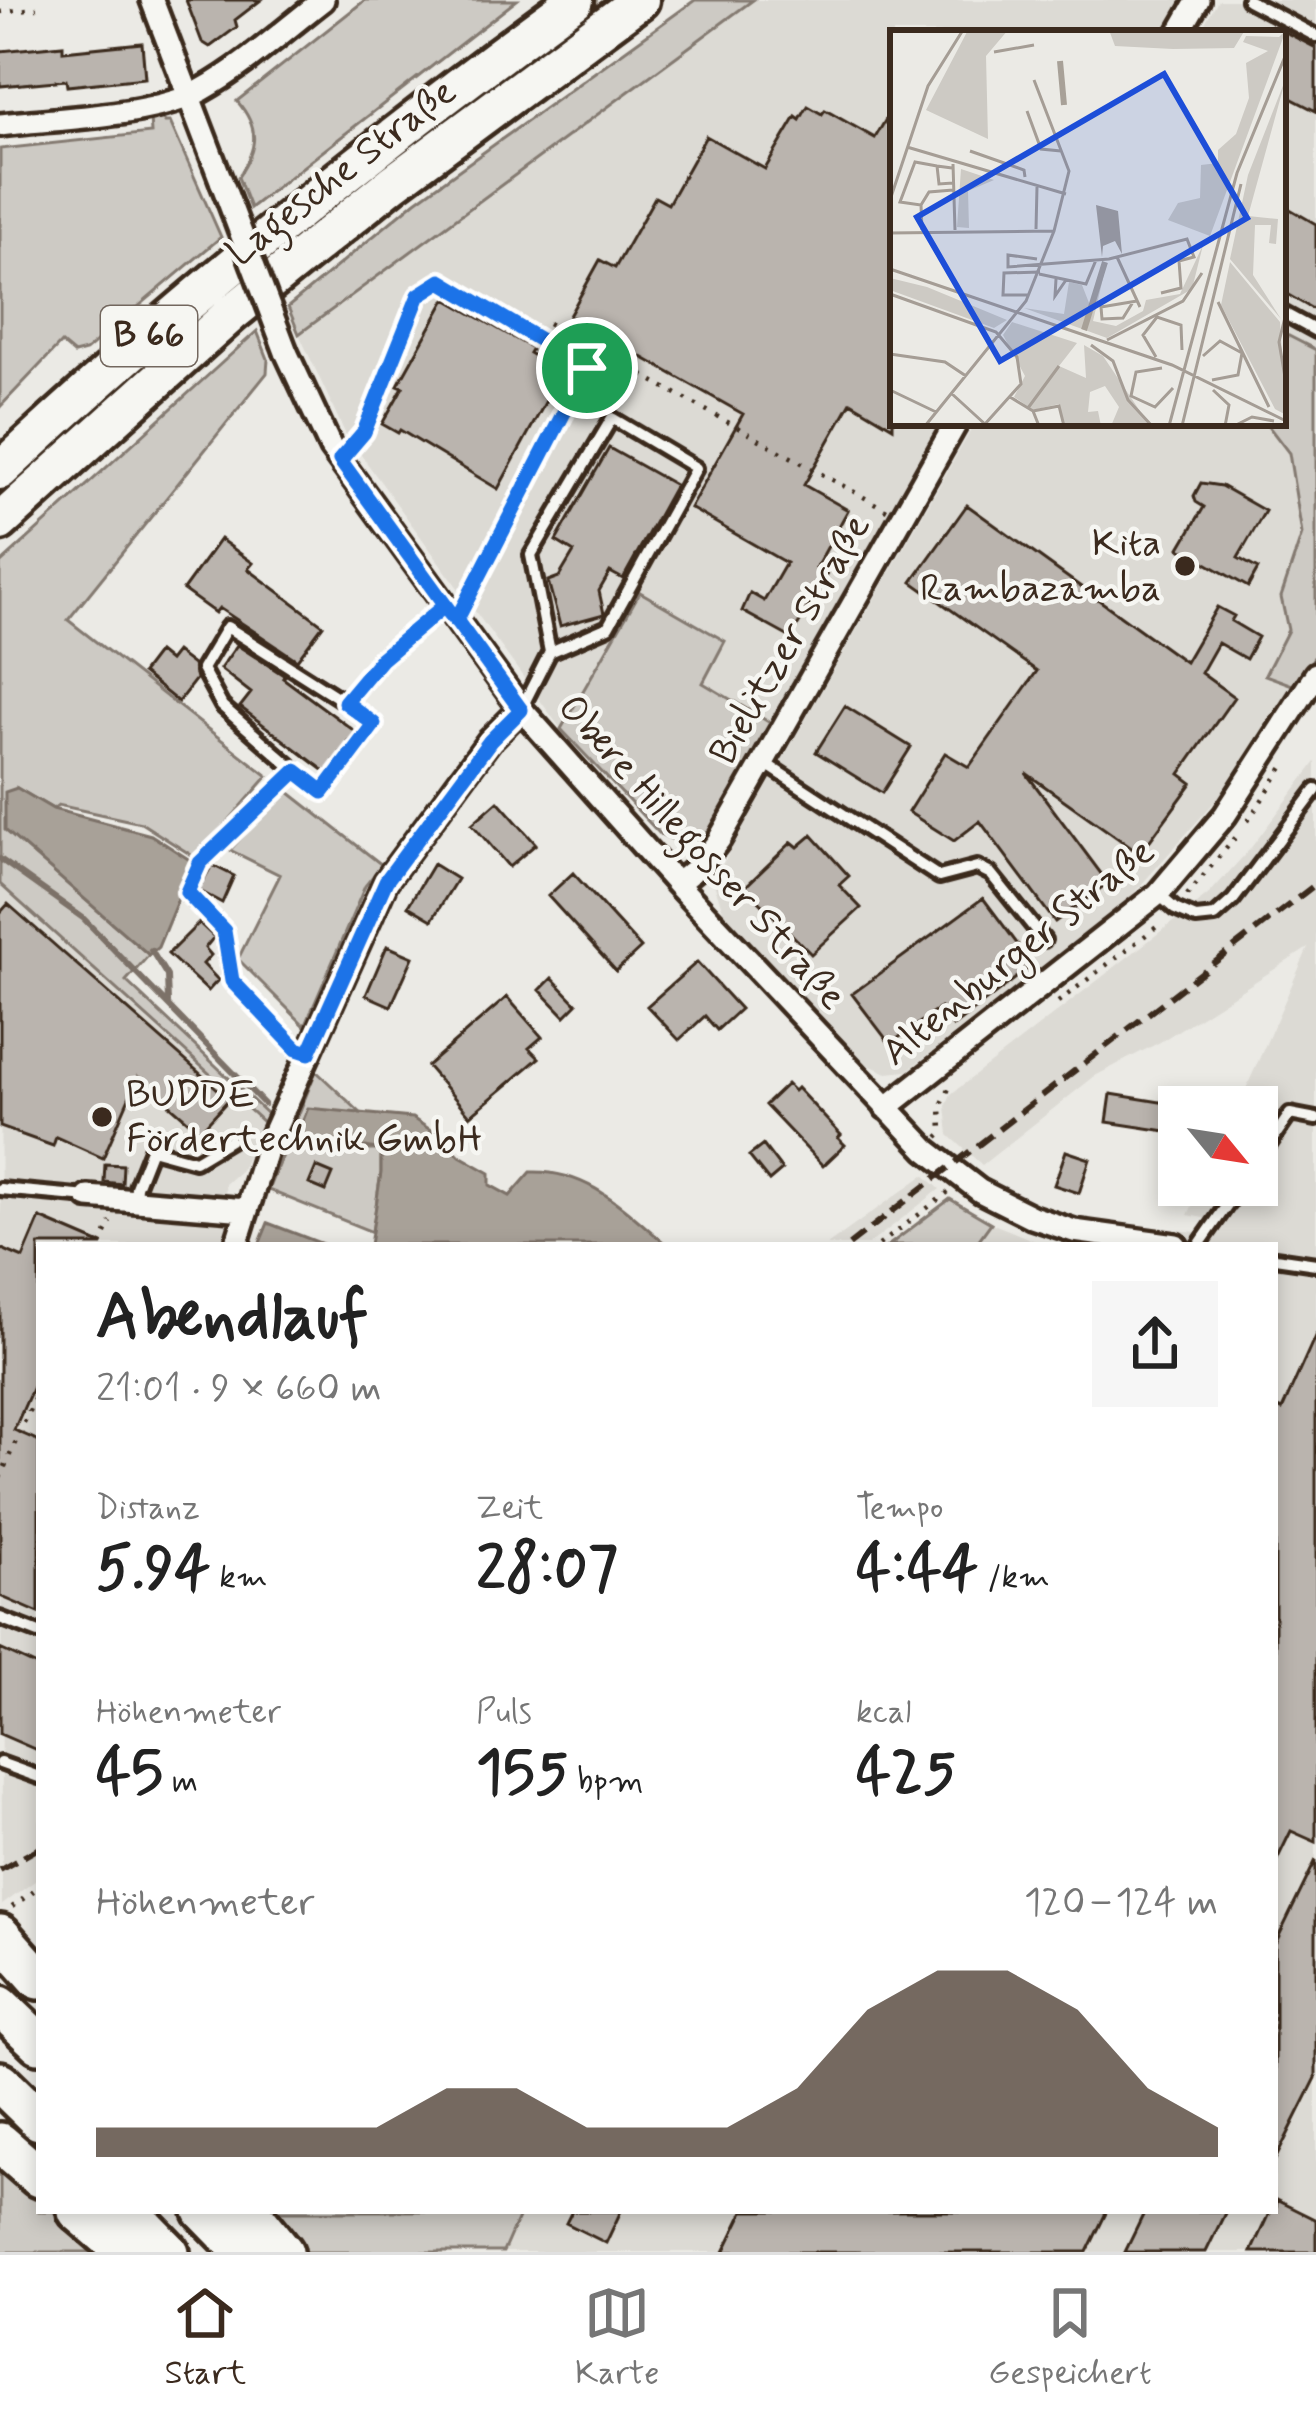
<!DOCTYPE html>
<html lang="de">
<meta charset="utf-8">
<style>
body{margin:0;font-family:Mynerve,sans-serif;background:#f6f6f6;color:#222;height:100vh;display:flex;flex-direction:column;font-size:45px;white-space:nowrap}
*{box-sizing:border-box;margin:0}
p{font-size:39px;color:#767676}
.icon{flex:none;width:66px;height:66px;fill:none;stroke:currentColor;stroke-width:2;stroke-linecap:round;stroke-linejoin:round}
.map{position:relative;flex:1;overflow:hidden}
.details{position:absolute;left:36px;top:1242px;width:1242px;height:972px;display:flex;flex-direction:column;background:#fff;border-radius:0px;box-shadow:0 6px 18px #0003}
.details>*{flex:none}
.needle{width:78px;rotate:120deg}
.buttons{position:absolute;left:1158px;top:1086px;display:grid;gap:24px}
.buttons a{display:grid;place-items:center;width:120px;height:120px;border-radius:0px;background:#fff;box-shadow:0 6px 18px #0003;font-size:60px}
.pin{position:absolute;display:grid;place-items:center;width:102px;height:102px;color:#fff;margin:-51px;border:6px solid #fff;border-radius:50%;box-shadow:0 3px 12px #0007}
.round{display:grid;place-items:center;flex:none;width:126px;height:126px;border-radius:0px;background:#f6f6f6}
.headline{display:flex;align-items:center;justify-content:space-between;height:204px;padding:0 60px}
h1{font-size:66px;font-weight:800;line-height:90px}
.metrics{display:grid;grid-template-columns:repeat(3,1fr);gap:18px;height:204px;padding:12px 60px}
.metrics div{display:grid;align-content:center}
.metrics b{font-size:60px;font-weight:800}
.metrics small{font-size:33px;font-weight:400}
.metrics p{font-size:33px}
.chart{height:336px;padding:24px 60px}
.chart p{display:flex;justify-content:space-between}
.chart svg{width:100%;height:216px;margin-top:12px;fill:#3b2a1e;opacity:.7}
.tab-bar{display:flex;justify-content:space-around;align-items:center;height:168px;border-top:3px solid #e0e0e0;background:#fff;font-size:33px;color:#767676}
.tab-bar a{display:grid;justify-items:center;gap:6px}
.tab-bar .current{color:#3b2a1e}
.map>svg:first-child{display:block}
.built{fill:#dcdad4}
.green{fill:#cdcac4;stroke:#847a71;stroke-width:3}
.water{fill:#a8a198;stroke:#7c7167;stroke-width:3}
.lines{fill:none;stroke-linecap:round;stroke-linejoin:round}
.stream{stroke:#7c7167;stroke-width:6}
.building{fill:#bab4ae;stroke:#3b2a1e;stroke-width:3}
.service-casing{stroke:#3b2a1e;stroke-width:20}
.minor-casing{stroke:#3b2a1e;stroke-width:30}
.trunk-casing{stroke:#3b2a1e;stroke-width:45}
.motorway-casing{stroke:#3b2a1e;stroke-width:48}
.path{stroke:#3b2a1e;stroke-width:4.5;stroke-dasharray:3 9;stroke-linecap:butt}
.service{stroke:#f6f6f2;stroke-width:10}
.minor{stroke:#f6f6f2;stroke-width:21}
.trunk{stroke:#f6f6f2;stroke-width:36}
.motorway{stroke:#f6f6f2;stroke-width:39}
.rail{stroke:#3b2a1e;stroke-width:6;stroke-dasharray:18 9;stroke-linecap:butt}
.minor-bridge-casing{stroke:#3b2a1e;stroke-width:30;stroke-linecap:butt}
.minor-bridge{stroke:#f6f6f2;stroke-width:21}
.route-casing{stroke:#fff;stroke-width:24}
.route{stroke:#1a73e8;stroke-width:15}
.poi-dot{fill:#3b2a1e;stroke:#f6f6f2;stroke-width:4.5}
.labels{text-anchor:middle;dominant-baseline:central;stroke-width:9;stroke-linejoin:round;paint-order:stroke}
.shield{fill:#f6f6f2;stroke:#73675e;stroke-width:3}
.shield-label{font-size:36px;font-weight:bold;fill:#3b2a1e}
.street-label{font-size:39px;fill:#3b2a1e;stroke:#f6f6f2}
.poi-label{font-size:39px;fill:#3b2a1e;stroke:#f6f6f2;text-anchor:end}
.inset-river{fill:none;stroke:#a8a198;stroke-width:6}
.inset-road{fill:none;stroke:#a59d95;stroke-width:3}
.view{fill:#1d4ed8;fill-opacity:0.15;stroke:#1d4ed8;stroke-width:6}
.inset-edge{fill:none;stroke:#3b2a1e;stroke-width:6}
</style>
<div class="map">
<svg width="1316" height="2252" viewBox="0 0 1316 2252">
<rect width="100%" height="100%" fill="#ebeae5"/>
<filter id="ink" filterUnits="userSpaceOnUse"><feTurbulence type="fractalNoise" baseFrequency=".00833" numOctaves="2"/><feDisplacementMap in="SourceGraphic" scale="24" xChannelSelector="R" yChannelSelector="G"/><feConvolveMatrix kernelMatrix="1 2 1 2 8 2 1 2 1" color-interpolation-filters="sRGB"/></filter>
<g filter="url(#ink)">
<path class="built" d="M753,0H1185L1167,33H893V423H944L772,724L703,683L724,641L640,592L561,729L345,433L299,334Z
M1218,0H1316V350L1283,333V33H1199Z
M975,423H1266L1289,452L1302,534L1281,597L1289,629L1265,675L1295,686L1225,790L1126,902L907,1071L887,1073L860,1061L724,913L713,881Z
M1316,762V2252H503L521,2211H1275V1245H1170L1176,1230L1199,1232L1209,1219L1188,1215L1202,1185H1257V1107H1238L1308,948L1160,1042L1095,1076L982,1165L949,1135L946,1106L951,1094L1209,894L1250,849Z
M0,884L263,1122L241,1170L225,1184L229,1245H39V1878L2,1905Z
M924,1175L940,1189L868,1245H827Z
M991,1223L1045,1245H976Z"/>
<path class="green" d="M365,0H517L250,208L238,177C258,148 260,128 237,101Z
M695,0H753L299,334L288,307L416,201Z
M161,116L165,122H170L221,237L86,351L74,354L61,343L0,407V149L151,133L150,118Z
M257,331L268,359L267,373L68,620L268,776L196,858L141,823L58,805L53,809L17,788L23,845L149,955L126,981L267,1114L263,1122L0,884V564Z
M1283,333L1316,350V654L1295,686L1265,675L1288,630L1281,597L1302,534L1289,453L1266,423H1283Z
M640,592L725,641L703,683L772,724L711,832L683,844L660,834L561,729Z
M285,789L382,865L365,886L305,1026L238,959L280,875L230,850Z
M316,1071L364,1116L308,1109L298,1133L349,1150H381V1173L372,1232L268,1190Z
M950,1199L991,1223L975,1245H889Z
M0,2165L39,2199V2211H53L101,2252H0Z
M271,2211H521L503,2252H303Z"/>
<path class="water" d="M17,788L53,809L151,835L193,862L158,947L149,955L5,830V792Z
M308,1108L412,1118L443,1138L460,1156L490,1173V1185L510,1196L531,1172C589,1170 625,1210 667,1245H370L381,1173V1150L366,1147L335,1150L298,1133Z
M268,1223L325,1245H259Z"/>
<g class="lines">
<path class="stream" d="M0,859L83,918L264,1104
M151,950L167,976L168,1003"/>
</g>
<path class="building" d="M186,0H261L235,20L237,27L210,47L202,42Z
M1283,31L1316,48V111L1283,94Z
M142,43L145,78L67,86L66,80L0,86V51L63,45V51Z
M808,106L822,114L825,110L875,138L893,107V427L851,402L804,485L848,510L816,568L827,574L791,638L742,611L750,593L764,601L786,563L690,508L743,414L569,316L600,260L615,268L655,197L668,204L706,136L765,169L796,117L800,120Z
M1283,205L1316,224V311L1283,292Z
M446,299L532,348L529,353L565,374L556,390L553,388L498,489L400,430L398,433L382,424L403,387L398,385Z
M609,448L675,485L623,579L610,572L599,591L604,614L560,626L548,581L559,577L574,552L556,541Z
M1201,483L1221,486L1265,511L1238,558L1258,569L1248,587L1180,548L1204,507L1196,502L1194,496Z
M967,505L1185,662L1217,607L1234,616L1231,621L1258,637L1246,659L1218,643L1201,673L1234,697L1180,774L1192,783L1140,854L1026,773L1108,883L1055,922L980,821L954,841L908,812L945,753L969,767L1037,671L912,582Z
M220,539L253,563L248,569L323,625L297,660L219,608L215,613L183,590Z
M237,645L285,676L283,678L356,732L326,772L240,707L251,693L220,669Z
M158,652L169,661L176,652L193,665L196,679L178,702L142,673Z
M845,706L911,747L882,793L816,752Z
M498,801L536,844L509,867L472,824Z
M812,835L849,876L839,885L861,908L811,954L745,887L792,842L798,847Z
M433,864L457,879L432,920L408,906Z
M212,865L234,876L222,903L198,890Z
M573,873L641,948L616,971L548,896Z
M983,898L1033,965L953,1026L940,1008L890,1044L852,994Z
M8,904L229,1099L200,1131L138,1077L103,1158L56,1137L53,1146L0,1127V913Z
M199,923L214,937L205,948L211,955L203,964L218,980L208,991L168,954Z
M387,946L413,957L391,1006L366,995Z
M697,962L740,1009L717,1030L705,1016L679,1040L647,1006Z
M552,978L577,1004L565,1016L540,990Z
M507,997L542,1037L529,1048L539,1058L470,1116L427,1066Z
M787,1084L794,1091L797,1088L841,1135L838,1138L845,1145L823,1166L765,1105Z
M1111,1094L1179,1105V1133L1107,1122Z
M763,1145L782,1170L769,1181L749,1156Z
M1066,1151L1090,1159L1079,1193L1054,1185Z
M105,1164L123,1165L122,1184L104,1182Z
M316,1167L333,1174L326,1191L309,1184Z
M40,1218L103,1245H39V1373L14,1430L39,1441V1613L0,1596V1248L23,1258Z
M1316,1334V1842L1291,1831L1275,1864V1407L1282,1410Z
M0,1649L39,1667V1751L0,1734Z
M1316,1860V2078L1275,2160V1944Z
M1276,2200L1316,2220V2252H1251L1270,2211H1275Z
M572,2211H621L606,2243L566,2223Z
M744,2211H1107L1087,2252H724Z
M1145,2211H1226L1206,2252H1125Z"/>
<g class="lines">
<g class="service-casing">
<path id="service" d="M1248,0L1316,36
M1283,313L1316,331
M340,460L364,432L419,295L441,281L587,368L457,618
M521,709L550,652L531,555L612,418L696,468L608,627L550,652
M763,762L939,877L977,867L991,874L1044,940
M296,771L222,706L202,669L227,627L345,702
M1158,894L1175,909L1196,918L1215,916L1233,900L1316,790
M309,1053L297,1049L232,981L224,931L186,892L200,863L296,771L323,792L374,724L345,702L381,659L444,606
M1257,1162L1290,1114L1316,1119
M0,1189L88,1197
M135,1201L136,1187L151,1149L195,1161L230,1140
M1199,1245L1241,1185
M1275,1258L1316,1264
M0,1618L39,1633
M0,1763L39,1777"/>
</g>
<g class="minor-casing">
<path id="minor" d="M152,0L222,183
M1179,33L1198,0
M0,125C57,118 153,117 202,90C245,66 284,30 323,0
M286,352L331,448L521,709L677,884L927,1150L980,1191L1032,1217L1074,1231L1176,1245
M677,884L700,865L719,840L956,423
M886,1108L1158,894L1225,815L1316,674
M88,1197L246,1210
M238,1239L267,1147L386,881L489,741L521,709"/>
</g>
<g class="trunk-casing">
<path id="trunk" d="M0,471C182,300 373,147 575,0
M0,522L231,314L393,183L640,0"/>
</g>
<g class="motorway-casing">
<path id="motorway" d="M0,1935L39,1979
M0,2006L39,2043
M0,2082L39,2120
M0,2143L39,2177
M78,2211L126,2252
M129,2211L169,2252
M204,2211L244,2252
M250,2211L283,2252"/>
</g>
<path class="path" d="M0,12L37,8
M548,323L887,510
M1248,821L1284,766
M1187,895L1241,831
M1058,1002L1163,922
M938,1137L942,1133L941,1106L950,1086
M101,1245L111,1222
M879,1245L951,1190
M0,1478L39,1388
M12,1907L39,1887"/>
<use href="#service" class="service"/>
<use href="#minor" class="minor"/>
<use href="#trunk" class="trunk"/>
<use href="#motorway" class="motorway"/>
<path class="rail" d="M849,1245L1316,884
M0,1870L39,1848"/>
<g class="minor-bridge-casing">
<path id="minor-bridge" d="M222,183L286,352"/>
</g>
<use href="#minor-bridge" class="minor-bridge"/>
</g>
</g>
<g class="lines" filter="url(#ink)">
<g class="route-casing">
<path id="route" d="M587,368L456,621L444,606L381,659L345,702L374,724L323,792L296,771L200,863L187,892L224,931L232,981L297,1049L309,1053L386,881L490,741L521,710L340,460L364,432L419,295L441,281L587,368"/>
</g>
<use href="#route" class="route"/>
</g>
<g class="poi-dot">
<circle cx="1185" cy="566" r="12"/>
<circle cx="102" cy="1117" r="12"/>
</g>
<g class="labels">
<rect class="shield" x="101" y="306" width="96" height="60" rx="9"/>
<g class="shield-label">
<text x="149" y="336">B 66</text>
</g>
<g class="street-label">
<text transform="translate(342 173) rotate(-38)">Lagesche Straße</text>
<text transform="translate(791 640) rotate(-60)">Bielitzer Straße</text>
<text transform="translate(701 853) rotate(48)">Obere Hillegosser Straße</text>
<text transform="translate(1019 953) rotate(-39)">Altenburger Straße</text>
</g>
<g class="poi-label">
<text x="1161" y="544">Kita<tspan x="1161" dy="45">Rambazamba</tspan></text>
<text x="126" y="1095" text-anchor="start">BUDDE<tspan x="126" dy="45">Fördertechnik GmbH</tspan></text>
</g>
</g>
<g transform="translate(890 30)">
<rect width="396" height="396" fill="#ebeae5"/>
<path d="M78,0H118L96,26L98,109L36,80ZM219,0H355L344,18L283,19L225,16ZM396,0L320,206L278,190L288,173L310,168L311,135L328,133V120L346,104L359,68L356,33L378,21L353,12L356,6L389,7ZM396,48L358,186L388,189L386,214L379,213L381,195H365L363,245L391,289L340,229L358,145ZM71,139L104,150L78,161L79,198L67,197ZM313,215L302,259L217,308L134,278L174,284L179,252L192,255L201,278L217,231L203,291L226,296L253,281L256,270L290,264ZM340,232L390,292L396,385L385,379L331,275ZM0,248L37,257L117,290L104,298L0,260ZM122,292L187,313L169,336L196,348L194,315L213,326L260,396H221L229,377L215,356L200,362L198,382L208,381L211,396H174L169,374L143,380L124,367L135,346L113,305Z" fill="#cdcac4"/>
<path d="M206,175L228,181L232,224L225,211L213,216L212,227Z" fill="#a8a198"/>
<path class="inset-river" d="M170,31L174,75M194,300L215,232"/>
<path class="inset-road" d="M104,22L144,15M137,81L151,119L171,121M17,117L176,164M80,121L134,140L135,147M63,134L65,200M62,138L47,136L49,154L63,153M0,170L38,56L73,0M31,175L39,162L63,160M146,199L147,157M32,200L31,175L10,172L25,132L47,136M0,203L164,201M227,227L250,277M147,229L118,225V237L219,229L297,209L304,227L289,231L291,258L271,263M0,239L282,335L396,391M149,244L196,254L206,230M166,249L165,266L176,250M0,264L106,302L127,327L131,354L95,394M139,265H113L114,243L150,242M243,272L233,288L212,289L211,277L247,271M328,272L379,377M396,283L389,312L396,353M217,310L293,271L312,243M201,315L223,331L238,370L262,396M0,324L55,332L76,346M313,326L330,311L352,323L348,345L322,350M266,327L253,305L267,287L291,295L292,320M272,338L246,342L241,366L265,377L283,358M0,360L46,382M323,360L339,375L335,396M61,363L96,395M120,367L143,381L149,396M138,378L169,336M143,381L169,376L174,396M35,396L136,271L164,201L179,141L144,50M279,396L347,143L396,24M292,396L351,154M344,396L362,387L384,391"/>
<path class="view" d="M274,44L357,188L110,331L27,187Z"/>
<rect width="396" height="396" class="inset-edge"/>
</g>
</svg>
<div class="buttons">
<a><svg class="needle" viewBox="-14 -14 28 28"><path d="M0-13l5 13h-10z" fill="#e53935"/><path d="M0 13l5-13h-10z" fill="#767676"/></svg></a>
</div>
<div class="pin" style="left:587px;top:368px;background:#1e9e55"><svg class="icon" aria-label="arrive" viewBox="0 0 24 24"><path d="M6 21V4h12l-3 4 3 4H6"/></svg></div>
<section class="details">
<div class="headline"><div><h1>Abendlauf</h1><p>21:01 · 9 × 660 m</p></div><a class="round"><svg class="icon" aria-label="share" viewBox="0 0 24 24"><path d="M12 15V3M7 8l5-5 5 5M5 13v7h14v-7"/></svg></a></div>
<div class="metrics">
<div><p>Distanz</p><b>5.94<small> km</small></b></div>
<div><p>Zeit</p><b>28:07</b></div>
<div><p>Tempo</p><b>4:44<small> /km</small></b></div>
</div>
<div class="metrics">
<div><p>Höhenmeter</p><b>45<small> m</small></b></div>
<div><p>Puls</p><b>155<small> bpm</small></b></div>
<div><p>kcal</p><b>425</b></div>
</div>
<div class="chart"><p><span>Höhenmeter</span>120–124 m</p>
<svg viewBox="0 0 160 44" preserveAspectRatio="none"><path d="M0 44V38L10 38L20 38L30 38L40 38L50 30L60 30L70 38L80 38L90 38L100 30L110 14L120 6L130 6L140 14L150 30L160 38V44z"/></svg>
</div>
</section>
</div>
<nav class="tab-bar">
<a class="current"><svg class="icon" aria-label="home" viewBox="0 0 24 24"><path d="M3 11l9-7 9 7M6 9v11h12V9"/></svg>Start</a>
<a><svg class="icon" aria-label="map" viewBox="0 0 24 24"><path d="M3 6l6-2 6 2 6-2v14l-6 2-6-2-6 2zM9 4v14M15 6v14"/></svg>Karte</a>
<a><svg class="icon" aria-label="saved" viewBox="0 0 24 24"><path d="M7 4h10v16l-5-4-5 4z"/></svg>Gespeichert</a>
</nav>
